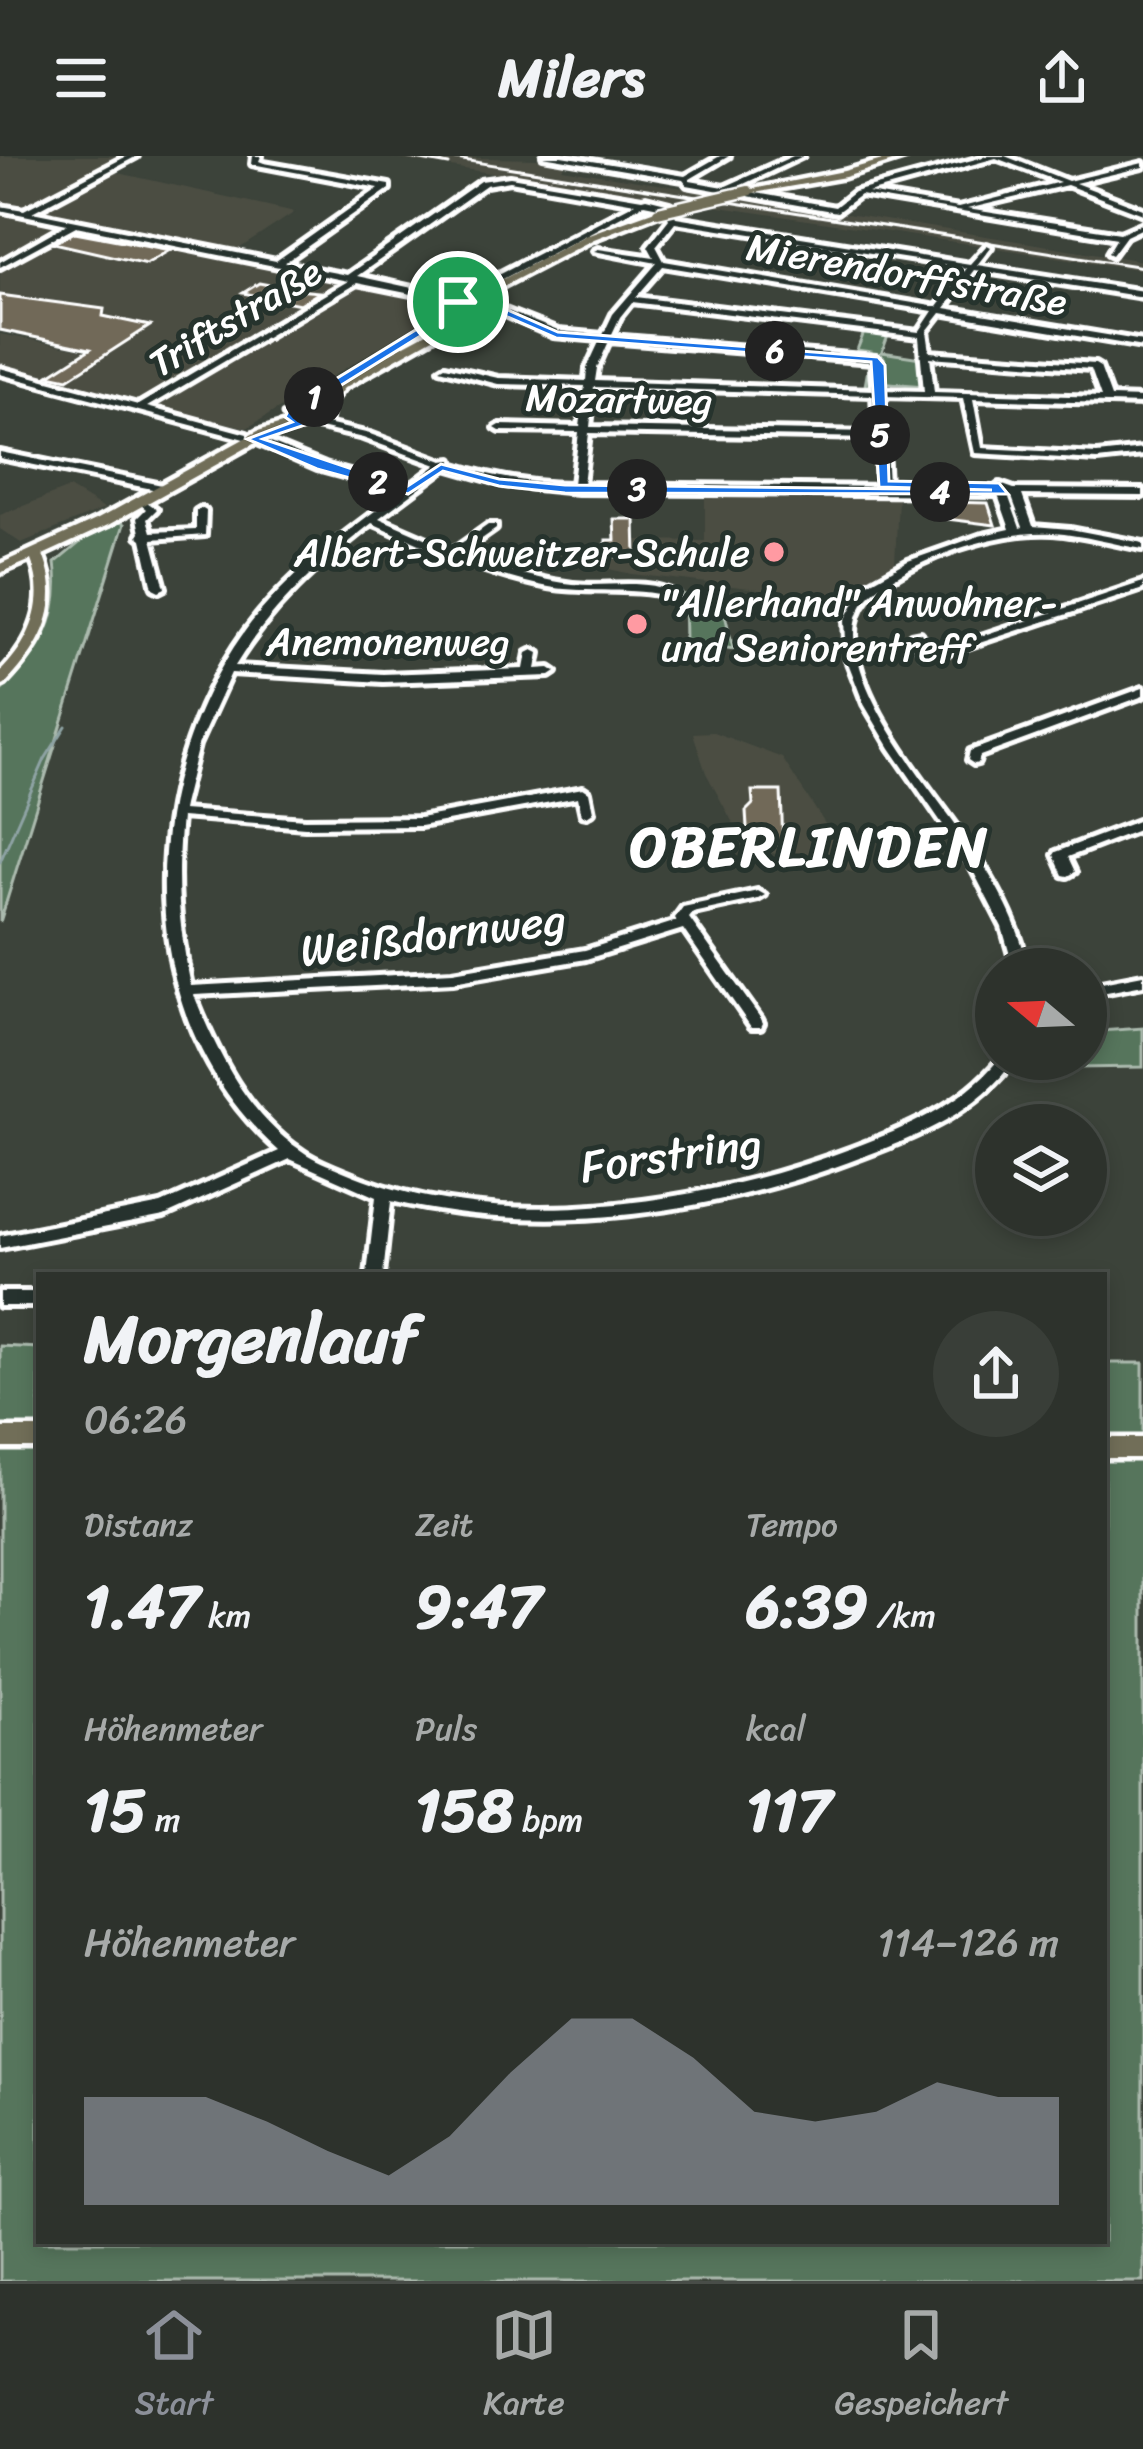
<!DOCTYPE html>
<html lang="de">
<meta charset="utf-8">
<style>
body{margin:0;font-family:Sriracha,sans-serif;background:#393e38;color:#f1f3f6;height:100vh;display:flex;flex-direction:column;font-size:45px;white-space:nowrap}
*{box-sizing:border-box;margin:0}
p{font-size:39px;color:#a7aaa9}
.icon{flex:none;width:66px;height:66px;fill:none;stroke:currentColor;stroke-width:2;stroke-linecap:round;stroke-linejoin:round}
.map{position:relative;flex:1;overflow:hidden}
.panel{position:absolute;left:36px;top:1116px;width:1071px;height:972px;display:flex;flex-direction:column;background:#2d322c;border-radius:0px;box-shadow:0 6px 18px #0003,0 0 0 3px #484d48}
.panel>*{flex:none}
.needle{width:78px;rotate:289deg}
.controls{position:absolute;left:975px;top:792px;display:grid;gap:24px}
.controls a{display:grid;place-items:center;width:132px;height:132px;border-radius:50%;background:#2d322c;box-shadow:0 6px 18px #0003,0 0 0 3px #484d48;font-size:60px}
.pin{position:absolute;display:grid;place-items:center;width:102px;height:102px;color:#fff;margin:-51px;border:6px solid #fff;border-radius:50%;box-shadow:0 3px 12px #0007}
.km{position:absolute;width:60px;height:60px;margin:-30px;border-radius:50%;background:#222;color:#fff;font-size:33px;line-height:60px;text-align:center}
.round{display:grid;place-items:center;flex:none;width:126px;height:126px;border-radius:63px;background:#393e38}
.summary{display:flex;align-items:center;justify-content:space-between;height:204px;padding:0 48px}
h1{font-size:66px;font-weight:700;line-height:90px}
.figures{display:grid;grid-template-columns:repeat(3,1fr);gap:18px;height:204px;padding:12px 48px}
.figures div{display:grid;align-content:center}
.figures b{font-size:60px;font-weight:700}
.figures small{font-size:33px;font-weight:400}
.figures p{font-size:33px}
.chart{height:336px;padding:24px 48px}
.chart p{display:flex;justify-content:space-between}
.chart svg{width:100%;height:216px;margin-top:12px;fill:#8c9099;opacity:.7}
header{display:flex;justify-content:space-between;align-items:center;height:156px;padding:0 48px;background:#2d322c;font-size:54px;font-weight:700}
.menu{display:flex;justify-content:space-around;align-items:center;height:168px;border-top:3px solid #484d48;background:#2d322c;font-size:33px;color:#a7aaa9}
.menu a{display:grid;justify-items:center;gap:6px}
.menu .selected{color:#8c9099}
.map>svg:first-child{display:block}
.built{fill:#4c4e43}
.green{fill:#57745c;stroke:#abbaae;stroke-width:3}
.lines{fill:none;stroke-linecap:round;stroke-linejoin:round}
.stream{stroke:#8ea3a4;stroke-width:3}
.building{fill:#716959;stroke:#fff;stroke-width:3}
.minor-casing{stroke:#fff;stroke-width:10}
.major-casing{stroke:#fff;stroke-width:9}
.minor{fill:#26332d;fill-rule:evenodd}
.major{fill:#716e59;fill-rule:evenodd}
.rail{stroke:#fff;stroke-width:3}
.major-bridge-casing{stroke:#fff;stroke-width:15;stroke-linecap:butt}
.major-bridge{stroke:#716e59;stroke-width:10}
.route{fill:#1a73e8;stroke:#fff;stroke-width:3;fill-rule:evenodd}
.poi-dot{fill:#ff9aa2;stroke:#26332d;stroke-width:4.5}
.labels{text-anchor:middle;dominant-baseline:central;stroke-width:10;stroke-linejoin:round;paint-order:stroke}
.far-street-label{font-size:39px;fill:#fff;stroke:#26332d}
.far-poi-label{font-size:39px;fill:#fff;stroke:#26332d;text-anchor:end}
.street-label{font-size:45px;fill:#fff;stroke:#26332d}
.district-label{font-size:57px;font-weight:bold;letter-spacing:3px;fill:#fff;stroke:#26332d}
</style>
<header><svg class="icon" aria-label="menu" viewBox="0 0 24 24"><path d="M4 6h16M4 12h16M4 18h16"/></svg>Milers<svg class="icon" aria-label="share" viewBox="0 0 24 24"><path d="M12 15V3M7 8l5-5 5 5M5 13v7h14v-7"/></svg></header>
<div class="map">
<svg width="1143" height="2125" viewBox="0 0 1143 2125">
<rect width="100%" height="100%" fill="#3c433a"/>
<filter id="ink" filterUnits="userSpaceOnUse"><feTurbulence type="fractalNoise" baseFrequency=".00833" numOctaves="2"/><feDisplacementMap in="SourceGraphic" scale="24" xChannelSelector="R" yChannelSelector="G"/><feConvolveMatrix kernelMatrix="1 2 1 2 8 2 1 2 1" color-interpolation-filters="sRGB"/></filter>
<g filter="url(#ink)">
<path class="built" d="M0,0H143L114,16L295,56L231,98L354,126L141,252L0,211V178L112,199L0,174Z
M377,0L537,3L567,7L562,13L1143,105V114Z
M357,128L443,153L247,272L157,251Z
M69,332L104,353L21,387L0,373V359Z
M705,340L898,341L895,407L871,420L851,444L632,418L609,413L583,393L581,389H589L590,396L627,404L635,401V384L705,385Z
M713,576L782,602L857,717L746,691L706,617L693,577Z"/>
<path class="green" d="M865,174L889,177L882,196L921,202L924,230L877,226V231L865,230L871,196L857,194Z
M119,365L124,368L0,766V536C39,500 63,462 55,407L84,383Z
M684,439L724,454L733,493L685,485Z
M1143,872V911L1073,912L1028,903H1086V876Z
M0,1190L39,1192V2085H1104V1207H1143V2125H0Z"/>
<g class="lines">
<path class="stream" d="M0,706L45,603L66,570"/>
</g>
<path class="building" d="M75,76L144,89L170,94L146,108L54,87Z
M259,127L296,134L320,136L300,148L243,137Z
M0,139L104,153L103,160L150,170L68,223L49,219L90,193L0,174Z
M941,346L988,347L995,369L946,363Z
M614,363H635L636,401L606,400V384H615Z
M752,635H781L783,689L748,688L746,655L753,648Z"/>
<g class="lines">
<g class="minor-casing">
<path id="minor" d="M127,0H137L32,56L276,105L379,32L252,8L253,0H261L259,5L264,7L389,29V33L284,107L347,119L481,25L510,21L642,43L646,42L670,48L676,61L970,108L987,89L991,91L977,109L1143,135V141L974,114L945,152L1143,185V191L941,157L927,175L930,196L1095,208L1100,211L1111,241L1143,242V248L973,243L982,292L1097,298L1143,293V299L1097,304L975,297L963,242L883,240L888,328L883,331L878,328L876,282L589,277L583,328L995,332L1000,328L1014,333L1143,334V340L1022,339L1033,370L1070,373L1143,387V393C1113,388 1083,379 1053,377C1007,374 944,394 904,416C883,428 861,439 856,466C844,540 944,645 981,705C1002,738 1021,774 1028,813H1014L1002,771L968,705L890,592L864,548L847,504L845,464L865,429L908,405L979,380L1010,373L998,339L577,336L505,329L446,312L379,362L453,394L488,369H496V373L462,397C497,412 534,423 573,428C608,432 645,421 677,438L671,441C631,430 590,438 549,431C487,420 429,392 372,367C318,409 271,451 235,510L383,518L524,513L527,497L533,494L539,497L536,513L550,512L556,516L550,520L383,526L231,517L198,589L183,649L182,654L305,663L420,662L583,632L589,636L593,656L587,660L582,659L578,641L420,670L305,671L181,661C175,726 178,767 191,830L453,816L585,794L677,765L675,762L683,751L758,735L765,739L758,743L693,757L689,762L761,863L763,867L761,871H751L683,773L586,803L453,826L194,839C217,897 248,960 302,995C314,1004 329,1009 343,1015C496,1081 701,1049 852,992C906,972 962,949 999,903H1015C979,955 919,980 862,1001C713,1058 548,1082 391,1045L383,1119H367L376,1041L290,1003L164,1060L0,1092V1080L161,1048L279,995C128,862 135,628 245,475C287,418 346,376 401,336L317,313L248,283L256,281L325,309L407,332L437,309L363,282L307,269V265L310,264L370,278L443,305L452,304V308C492,321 530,328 573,328L579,276L500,275L495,272L500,269L580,271L585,230L498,228L440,213L445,210L498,222L586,225L587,212L600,184L553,180L483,150L490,148L558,175L603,179L613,158L657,107L594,95L598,93L654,101L648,90L669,63L664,52L644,48L499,125L451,140L464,143L461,148L357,127L147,251L247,278V282L244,283L0,218V212L138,249L348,125L76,70L0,111V106L67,68L0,54V50L24,54ZM510,25L635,47L493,121L440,138L357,120L486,29ZM675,66L966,112L937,151L664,105L656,90ZM663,110L933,155L919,176L636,141ZM632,146L919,181L924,235L882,234L881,204L876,201L611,180L620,161ZM609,185L872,206L873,234L595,225L597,212ZM930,201L1091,213L1101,241L934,236ZM594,231L873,239L875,276L590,271ZM1008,339L1012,341L1023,371L1020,372Z
M543,0H561L685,20L720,0H729L690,23V25L724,31L793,0H803L733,33L835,51L854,36L987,0H1005L1068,25L1143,7V11L1075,27L1143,53V58L1067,29L967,53L1120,77L1143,67V72L1126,80L1112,99L1108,97L1117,82L860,39L837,56L687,29L683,24ZM996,2L1060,26L958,52L868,37Z
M0,296L162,329L167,332L162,335L0,302Z
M141,342L157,353L147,363L151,376L196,374V355L201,352L206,355L205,379L152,383L165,432L159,435L153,432L142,383L138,380L140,377L137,362L146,353L136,345Z
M1143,426V433L946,498H921L911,479L921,477L929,492H945Z
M1143,532V540L980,600L978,607L974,608L968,604L970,595Z
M1143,663V672L1068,701L1075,716L1068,720L1063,719L1054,699L1056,696Z
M1143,819V829L1086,840V830Z
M0,1136H39V1150H0Z"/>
</g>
<g class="major-casing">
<path id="major" d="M896,0H911L845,21L748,38L743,35L844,15Z
M655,54L663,56L594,83L473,146L464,144L586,79Z
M464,157L474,159L344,232L333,245L330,266L266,281L108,369L43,399C64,450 41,491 5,528L0,530V516C30,486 48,446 31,404L0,417V408L98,363L258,275L292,265L284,259L300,247L321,248L336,226ZM306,254L320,255V260L307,263L299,259Z
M0,1272H39V1292H0Z
M1104,1282H1143V1302H1104Z"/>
</g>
<use href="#minor" class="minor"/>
<use href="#major" class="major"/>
<path class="rail" d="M399,0L449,9
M437,0L1143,111"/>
<g class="major-bridge-casing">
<path id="major-bridge" d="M658,56L748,35"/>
</g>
<use href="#major-bridge" class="major-bridge"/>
</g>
</g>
<path class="route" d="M455,143L485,144L558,176L878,201L885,209L889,325L999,327L1008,338L565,337L499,330L443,315L408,338L317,313L247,283L292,266L285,261L290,251L443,157ZM461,149H480L556,182L871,206L879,331L992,334L565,329L499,323L441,308L406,331L263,283L305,269L298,256L451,161Z"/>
<g class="poi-dot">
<circle cx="774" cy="396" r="12"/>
<circle cx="637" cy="468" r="12"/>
</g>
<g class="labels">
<g class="far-street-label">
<text transform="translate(907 118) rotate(10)">Mierendorffstraße</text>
<text transform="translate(235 161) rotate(-31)">Triftstraße</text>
<text transform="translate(619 243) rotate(1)">Mozartweg</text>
<text x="388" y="485">Anemonenweg</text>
</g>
<g class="far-poi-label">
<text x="750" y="396">Albert-Schweitzer-Schule</text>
<text x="661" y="446" text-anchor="start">"Allerhand" Anwohner-<tspan x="661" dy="45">und Seniorentreff</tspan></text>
</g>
<g class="street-label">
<text transform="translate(433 779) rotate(-7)">Weißdornweg</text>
<text transform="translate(671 999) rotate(-8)">Forstring</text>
</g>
<g class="district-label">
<text x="810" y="690">OBERLINDEN</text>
</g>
</g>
</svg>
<div class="controls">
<a><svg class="needle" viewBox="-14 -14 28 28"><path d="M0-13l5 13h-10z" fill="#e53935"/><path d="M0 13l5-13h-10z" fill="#a7aaa9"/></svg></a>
<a><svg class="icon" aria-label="layers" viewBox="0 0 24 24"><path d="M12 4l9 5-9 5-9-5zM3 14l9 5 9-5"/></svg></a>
</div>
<div class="pin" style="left:458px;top:146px;background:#1e9e55"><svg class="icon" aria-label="arrive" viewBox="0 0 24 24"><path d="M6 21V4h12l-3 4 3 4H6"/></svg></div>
<b class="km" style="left:314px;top:241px">1</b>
<b class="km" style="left:378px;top:326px">2</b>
<b class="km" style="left:637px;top:333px">3</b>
<b class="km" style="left:940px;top:336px">4</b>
<b class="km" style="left:880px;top:279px">5</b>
<b class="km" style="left:775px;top:195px">6</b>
<section class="panel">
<div class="summary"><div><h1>Morgenlauf</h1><p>06:26</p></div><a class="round"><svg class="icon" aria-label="share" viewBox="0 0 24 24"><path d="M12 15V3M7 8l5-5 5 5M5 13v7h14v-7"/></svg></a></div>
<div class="figures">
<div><p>Distanz</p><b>1.47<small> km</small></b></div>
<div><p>Zeit</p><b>9:47</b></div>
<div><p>Tempo</p><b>6:39<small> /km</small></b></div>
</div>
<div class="figures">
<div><p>Höhenmeter</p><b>15<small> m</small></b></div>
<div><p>Puls</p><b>158<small> bpm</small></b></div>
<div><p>kcal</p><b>117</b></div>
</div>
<div class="chart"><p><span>Höhenmeter</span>114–126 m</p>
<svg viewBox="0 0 160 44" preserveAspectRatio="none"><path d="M0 44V22L10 22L20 22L30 27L40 33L50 38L60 30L70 17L80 6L90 6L100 14L110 25L120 27L130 25L140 19L150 22L160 22V44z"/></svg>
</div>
</section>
</div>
<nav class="menu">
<a class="selected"><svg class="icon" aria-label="home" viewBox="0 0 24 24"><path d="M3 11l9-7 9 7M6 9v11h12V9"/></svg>Start</a>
<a><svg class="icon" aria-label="map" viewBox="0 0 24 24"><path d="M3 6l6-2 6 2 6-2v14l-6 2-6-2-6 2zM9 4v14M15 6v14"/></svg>Karte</a>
<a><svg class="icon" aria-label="saved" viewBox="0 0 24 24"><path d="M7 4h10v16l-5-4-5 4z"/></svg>Gespeichert</a>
</nav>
